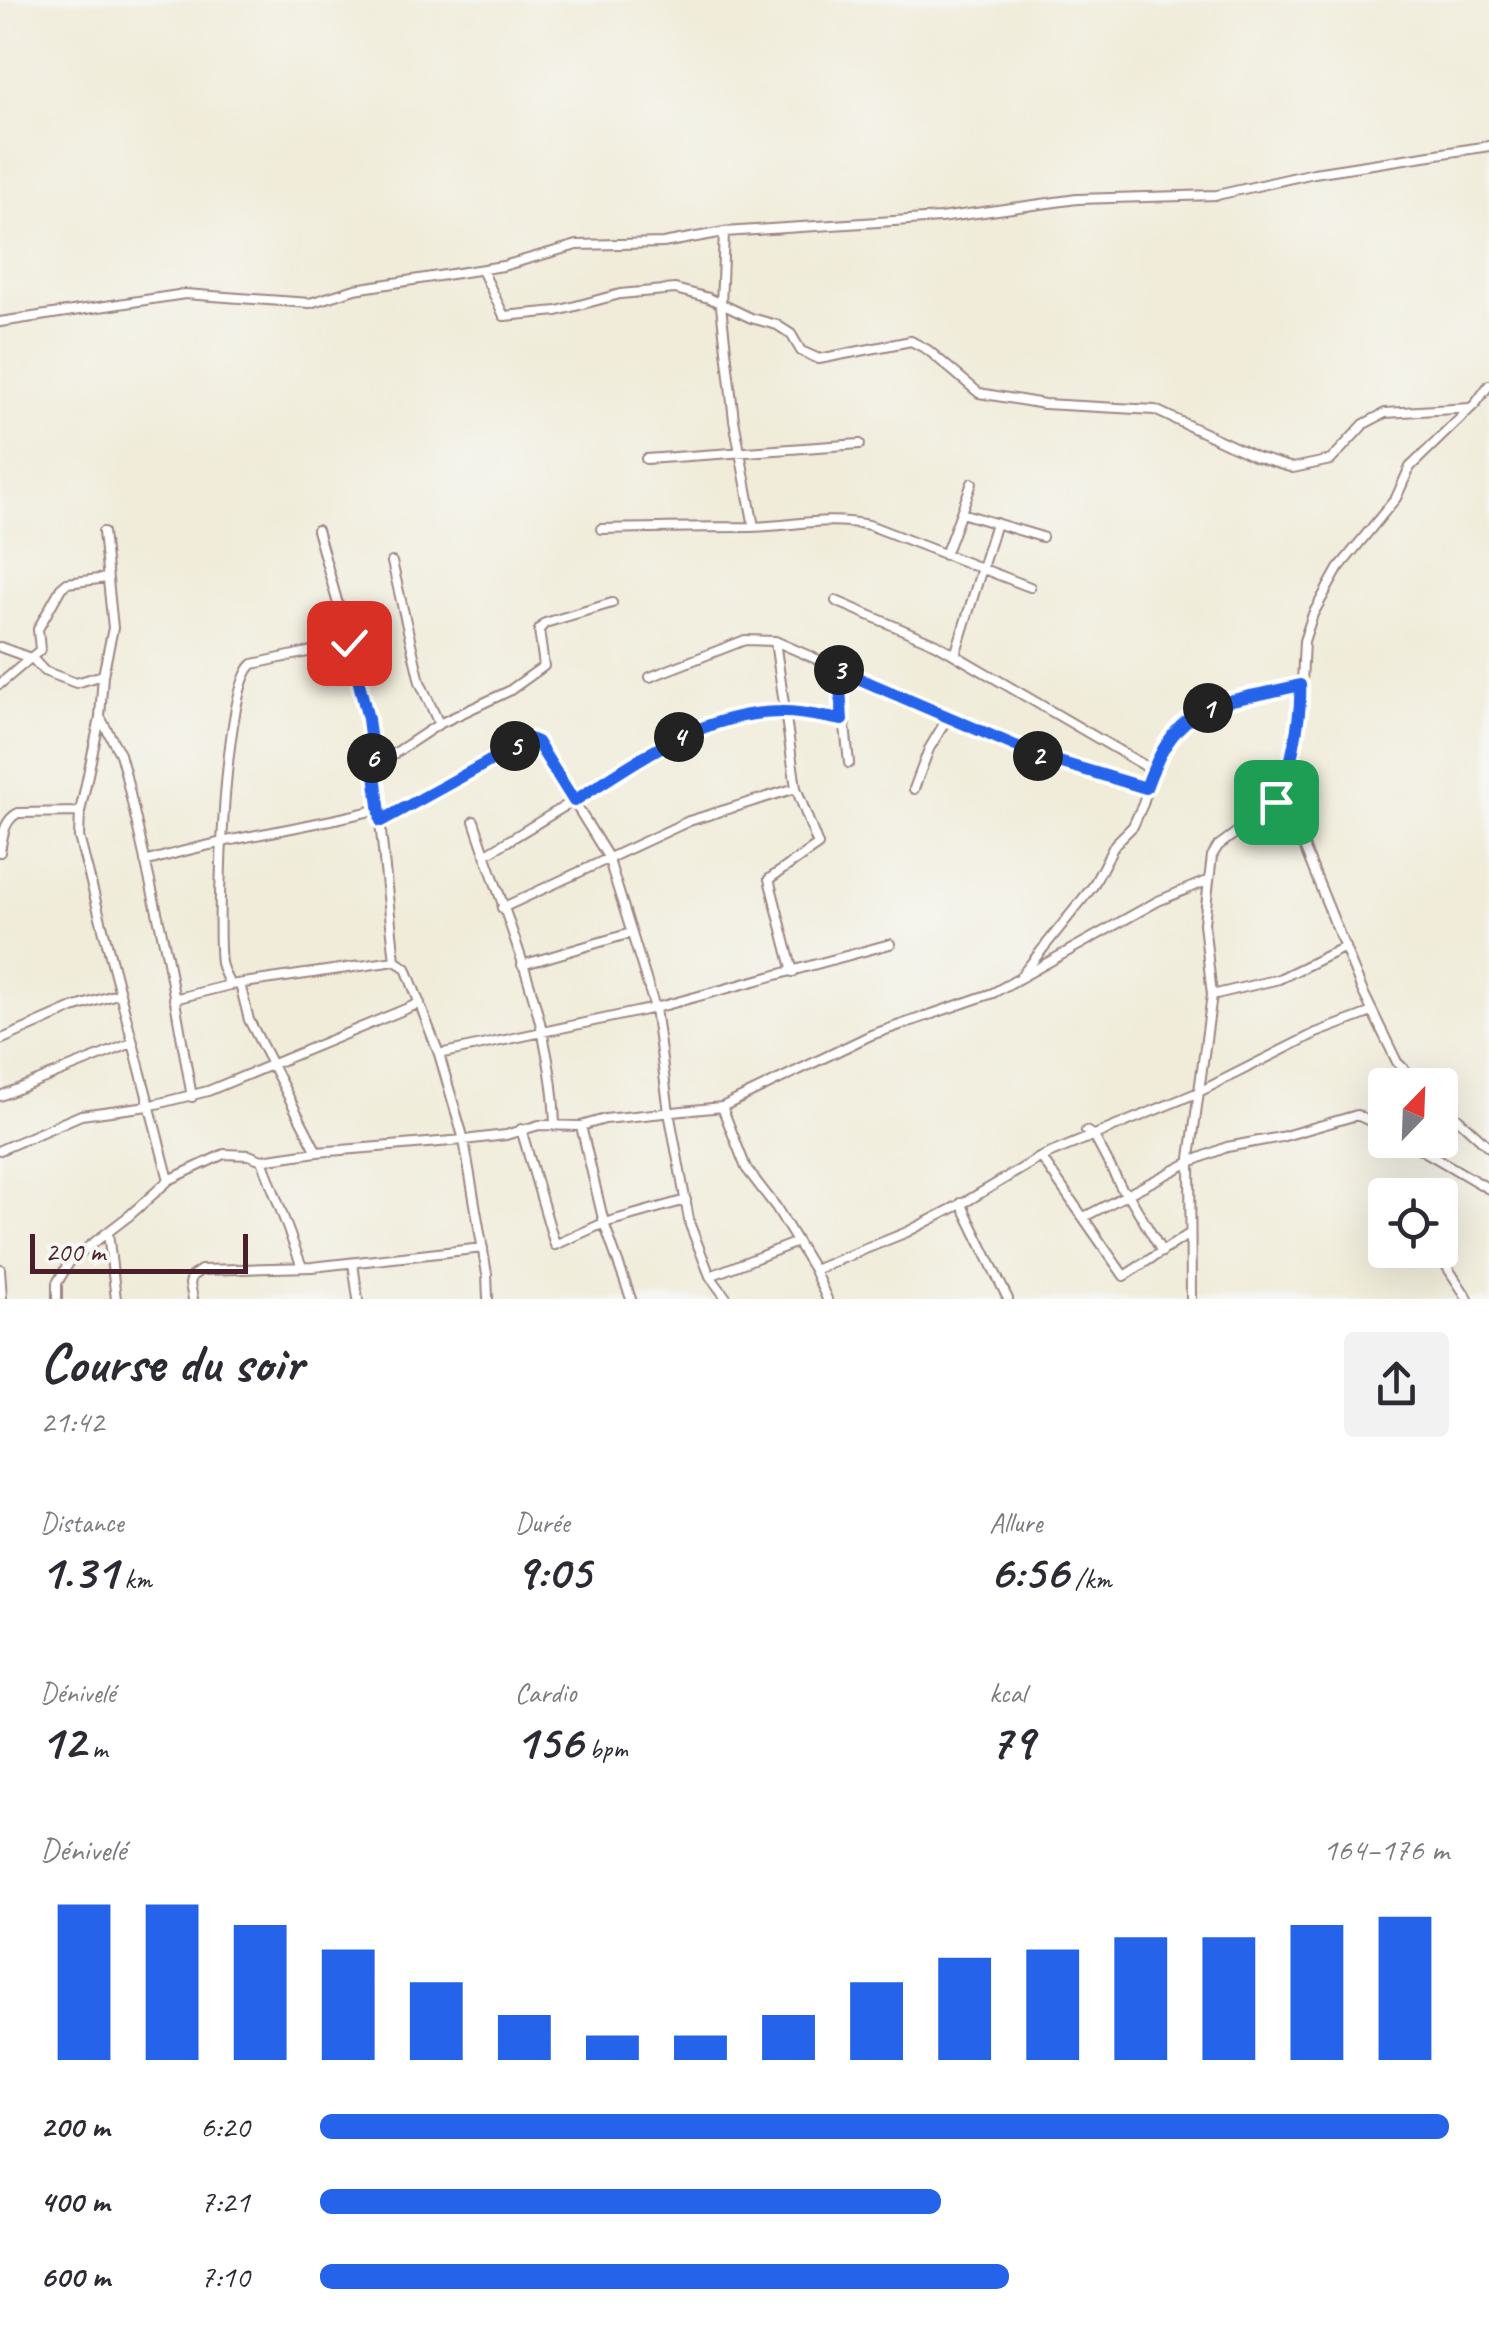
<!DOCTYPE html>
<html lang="fr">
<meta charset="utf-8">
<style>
body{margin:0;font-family:Caveat,sans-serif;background:#f2f2f3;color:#2b2b33;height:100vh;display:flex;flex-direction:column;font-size:38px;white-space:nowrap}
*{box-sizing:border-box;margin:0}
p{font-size:32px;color:#7c7c81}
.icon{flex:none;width:55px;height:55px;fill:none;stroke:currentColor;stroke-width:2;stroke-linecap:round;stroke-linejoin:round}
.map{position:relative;height:1299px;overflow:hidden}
.drawer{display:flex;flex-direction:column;background:#fff;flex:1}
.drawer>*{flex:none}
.needle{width:65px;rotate:23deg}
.buttons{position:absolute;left:1368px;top:1068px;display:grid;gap:20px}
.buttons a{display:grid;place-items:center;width:90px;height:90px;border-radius:10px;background:#fff;box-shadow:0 10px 40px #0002;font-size:50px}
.scale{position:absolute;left:30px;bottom:25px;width:218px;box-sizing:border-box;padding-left:10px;border:5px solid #4a1f2b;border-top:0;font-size:28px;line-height:35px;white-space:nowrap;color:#4a1f2b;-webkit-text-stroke:8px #f6f6f2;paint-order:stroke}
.pin{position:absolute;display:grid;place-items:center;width:85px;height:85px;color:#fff;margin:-42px;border-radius:20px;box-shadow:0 5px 15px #0006}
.km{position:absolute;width:50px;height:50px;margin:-25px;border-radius:50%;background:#222;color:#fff;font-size:28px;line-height:50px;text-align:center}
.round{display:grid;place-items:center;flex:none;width:105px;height:105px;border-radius:10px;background:#f2f2f3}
.overview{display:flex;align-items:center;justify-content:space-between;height:170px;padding:0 40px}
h1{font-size:55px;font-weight:700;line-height:75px}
.metrics{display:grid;grid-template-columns:repeat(3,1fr);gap:15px;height:170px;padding:10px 40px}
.metrics div{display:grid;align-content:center}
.metrics b{font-size:50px;font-weight:700}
.metrics small{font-size:28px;font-weight:400}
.metrics p{font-size:28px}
.chart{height:280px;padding:20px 40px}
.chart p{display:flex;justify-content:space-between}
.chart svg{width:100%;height:180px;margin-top:10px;stroke:#2563eb;stroke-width:6}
ul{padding:0 40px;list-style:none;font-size:32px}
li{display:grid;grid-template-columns:160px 120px 1fr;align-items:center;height:75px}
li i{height:25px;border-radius:12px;background:#2563eb}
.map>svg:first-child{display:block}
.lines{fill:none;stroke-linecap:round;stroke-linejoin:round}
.minor-casing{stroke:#9d8682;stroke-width:12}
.minor{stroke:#fff;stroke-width:8}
.route-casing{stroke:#fff;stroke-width:20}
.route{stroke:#2563eb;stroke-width:12}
</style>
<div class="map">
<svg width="1489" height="1299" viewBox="0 0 1489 1299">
<rect width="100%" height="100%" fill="#f6f6f2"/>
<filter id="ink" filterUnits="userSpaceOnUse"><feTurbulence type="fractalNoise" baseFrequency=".01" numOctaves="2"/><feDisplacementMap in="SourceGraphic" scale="20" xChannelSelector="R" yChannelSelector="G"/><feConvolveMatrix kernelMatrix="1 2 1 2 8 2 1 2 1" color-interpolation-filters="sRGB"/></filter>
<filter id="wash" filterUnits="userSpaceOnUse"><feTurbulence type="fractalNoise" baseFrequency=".0048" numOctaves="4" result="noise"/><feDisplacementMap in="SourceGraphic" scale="40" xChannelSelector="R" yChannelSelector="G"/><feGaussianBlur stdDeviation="2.25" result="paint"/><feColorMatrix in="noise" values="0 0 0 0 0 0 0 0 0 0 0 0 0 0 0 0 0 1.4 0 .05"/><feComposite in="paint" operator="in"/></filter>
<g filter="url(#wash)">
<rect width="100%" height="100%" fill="#f0ecd9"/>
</g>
<g filter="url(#ink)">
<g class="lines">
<g class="minor-casing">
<path id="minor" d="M724,232L721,306L734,420L754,527
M482,270L504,316L557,311L620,294L675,289L709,298L751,318L777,325L791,334L801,351L819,359L911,341L928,350L979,393L1044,404L1155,410L1256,457L1293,468L1331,460L1364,424L1385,413L1470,408
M0,322L185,294L310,303L355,289L503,266L577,245L663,243L724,232L940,218L1077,199L1217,195L1314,173L1489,146
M646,459L860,444
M961,513L1042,537
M601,529C651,528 701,527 751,527C794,526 826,516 869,525L1030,587
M103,532L113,628L103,675L100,717L120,754L125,772L167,956L192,1097
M945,555L972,483
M392,562L420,682L439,724L374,767L395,961
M836,601L936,644L1152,770
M775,641L796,788L818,845L769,879L793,972
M349,643L368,719L374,767
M0,647L33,659L44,671L76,683L103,675
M955,655L996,523
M839,670L849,763
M650,677L745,640L775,641L1039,756L1146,788
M0,684L40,650L38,629L61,588L67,583L107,578
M100,718L80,812L79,837L169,1180
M439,724L509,691L544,666L539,630L545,623L612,603
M914,789L929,749L948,717
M1279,797L1301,704L1304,641L1313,614L1338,569L1396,498L1410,467L1476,403L1489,385
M381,821L523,741L537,742L608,857L655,1008L669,1112L690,1225L710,1276L727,1299
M474,821C506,920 552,1020 555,1125
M0,852C3,837 3,821 18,813L80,812
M485,855L678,737L752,714L784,712L842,720
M145,862C222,838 301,829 379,809
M502,908L689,821L796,788
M522,965L631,933
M1021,976L1093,886L1115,844L1133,826L1143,804L1152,770L1174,734L1192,717L1232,698L1300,685
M240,984L249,1020L317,1152
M230,985C226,977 223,971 221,963C216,921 224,684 253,664L349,643L317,530
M1212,995L1279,979L1345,947
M174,999L230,985L395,961L406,968L439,1054L464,1140L487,1274L488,1299
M0,1040L73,1008L120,993
M439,1054L655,1008L890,944
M0,1096L132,1043
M1440,1102L1489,1147
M722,1107L746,1168L776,1207L814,1270L827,1299
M581,1126L604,1223L631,1299
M521,1129L555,1245L604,1223L686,1200
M1086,1131L1094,1136L1122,1189L1128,1194L1162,1252
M1405,1140L1489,1189
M0,1150L81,1115L148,1106L208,1091L420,1003
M1041,1157L1124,1276L1189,1234
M262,1160L302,1267
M961,1203L1008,1299
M1084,1217L1190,1162L1227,1147L1281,1137L1357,1115L1385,1128
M108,1233L116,1299
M1436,1250L1468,1299
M353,1263L358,1299
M0,1269L2,1299
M814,1270L907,1232L967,1201L1041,1157L1199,1092L1316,1033L1372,1012
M710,1276L797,1242
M57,1299V1283L70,1261L130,1215L169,1180L224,1154L249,1155L262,1160L317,1152L464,1140L506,1135L539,1125L581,1126L605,1119L722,1107L871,1035L993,993L1158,901L1209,880
M193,1299L190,1284L192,1276L201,1270L312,1267L483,1248
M1191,1299L1190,1158L1212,995L1204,923L1212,856L1218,846L1284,797L1289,798L1305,849L1362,990L1397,1062L1420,1085"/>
</g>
<use href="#minor" class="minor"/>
</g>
</g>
<g class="lines" filter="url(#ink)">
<g class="route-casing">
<path id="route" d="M349,643L368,719L381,821L530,739L537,742L574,801C637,761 701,713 780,712C800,711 822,717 842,720L839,670L1039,756L1146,788C1179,695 1218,706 1300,685C1302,713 1290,778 1276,802"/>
</g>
<use href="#route" class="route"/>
</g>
</svg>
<div class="buttons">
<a><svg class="needle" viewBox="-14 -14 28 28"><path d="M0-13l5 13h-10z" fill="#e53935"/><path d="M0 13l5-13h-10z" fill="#7c7c81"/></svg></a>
<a><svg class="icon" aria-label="locate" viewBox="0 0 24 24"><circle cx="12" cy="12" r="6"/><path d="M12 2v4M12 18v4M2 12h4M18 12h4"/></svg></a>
</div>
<div class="scale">200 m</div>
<div class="pin" style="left:1276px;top:802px;background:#1e9e55"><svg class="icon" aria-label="arrive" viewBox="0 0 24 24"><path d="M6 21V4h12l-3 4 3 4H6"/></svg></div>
<div class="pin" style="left:349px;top:643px;background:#d93025"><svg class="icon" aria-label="check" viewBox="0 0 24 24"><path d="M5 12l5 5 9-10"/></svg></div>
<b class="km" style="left:1208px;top:708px">1</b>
<b class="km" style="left:1038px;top:756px">2</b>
<b class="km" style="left:839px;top:670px">3</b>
<b class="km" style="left:679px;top:737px">4</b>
<b class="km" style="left:515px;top:746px">5</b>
<b class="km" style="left:372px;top:758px">6</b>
</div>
<section class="drawer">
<div class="overview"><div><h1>Course du soir</h1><p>21:42</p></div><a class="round"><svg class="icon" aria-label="share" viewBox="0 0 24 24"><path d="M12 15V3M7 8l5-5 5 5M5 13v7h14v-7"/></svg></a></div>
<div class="metrics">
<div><p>Distance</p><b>1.31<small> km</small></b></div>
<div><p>Durée</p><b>9:05</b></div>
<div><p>Allure</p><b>6:56<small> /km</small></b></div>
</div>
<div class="metrics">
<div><p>Dénivelé</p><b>12<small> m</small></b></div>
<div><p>Cardio</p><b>156<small> bpm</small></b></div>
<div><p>kcal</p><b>79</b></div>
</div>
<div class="chart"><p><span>Dénivelé</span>164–176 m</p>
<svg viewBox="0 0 160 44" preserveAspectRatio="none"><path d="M5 44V6M15 44V6M25 44V11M35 44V17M45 44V25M55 44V33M65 44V38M75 44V38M85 44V33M95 44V25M105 44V19M115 44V17M125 44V14M135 44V14M145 44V11M155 44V9"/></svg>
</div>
<ul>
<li><b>200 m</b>6:20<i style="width:100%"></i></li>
<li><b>400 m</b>7:21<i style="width:55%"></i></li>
<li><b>600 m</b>7:10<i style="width:61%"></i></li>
</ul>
</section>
